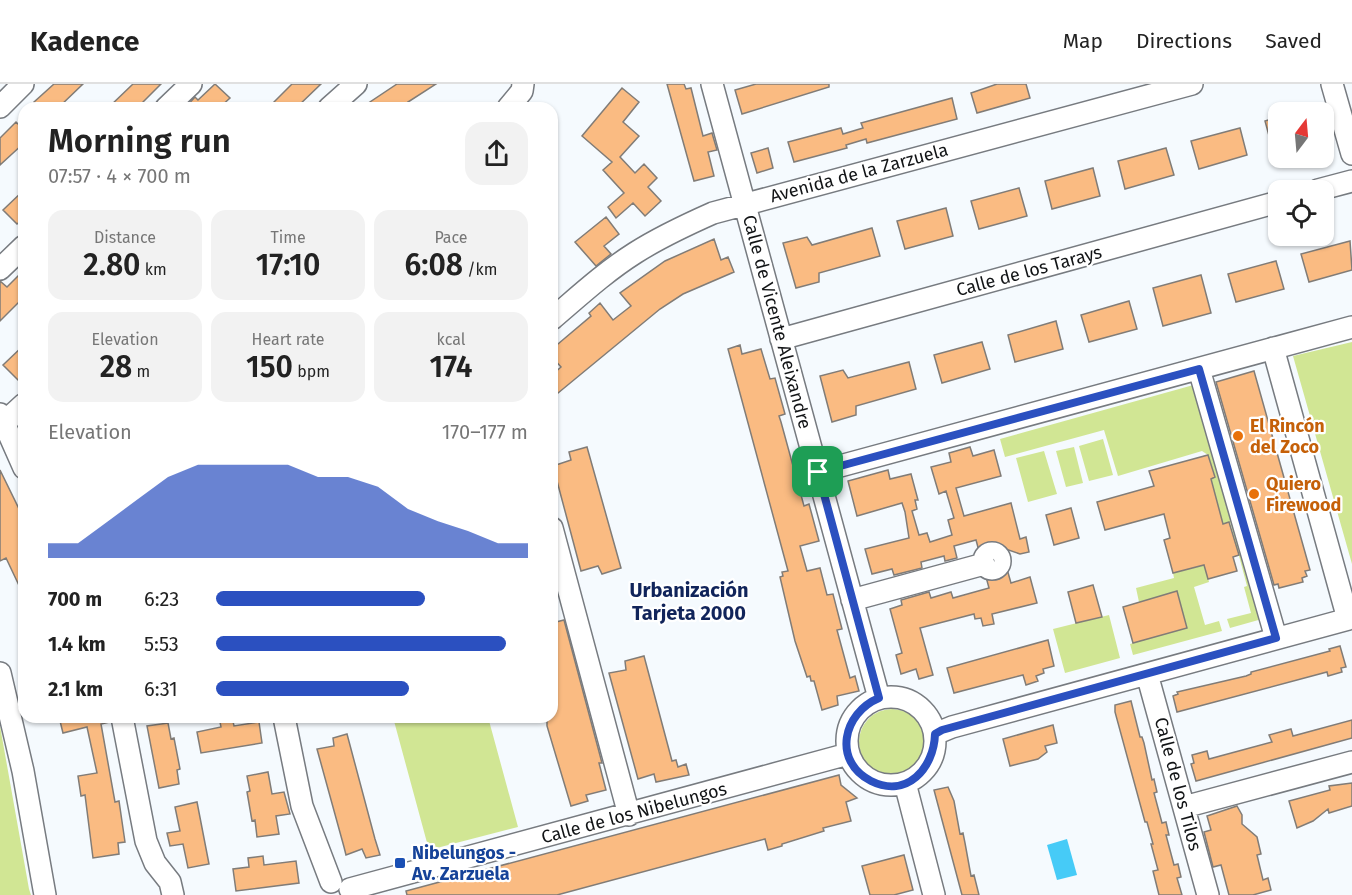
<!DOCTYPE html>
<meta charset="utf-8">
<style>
body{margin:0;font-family:"Fira Sans",sans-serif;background:#f2f2f2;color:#222;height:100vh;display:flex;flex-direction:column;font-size:22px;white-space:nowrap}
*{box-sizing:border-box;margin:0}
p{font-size:20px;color:#767676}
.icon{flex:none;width:33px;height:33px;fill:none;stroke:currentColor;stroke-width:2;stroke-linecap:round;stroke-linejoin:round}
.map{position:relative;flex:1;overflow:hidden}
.drawer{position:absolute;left:18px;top:18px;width:540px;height:621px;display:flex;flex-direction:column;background:#fff;border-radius:18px;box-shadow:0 2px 4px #0004}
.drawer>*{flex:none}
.needle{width:39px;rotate:16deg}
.tools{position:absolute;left:1268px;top:18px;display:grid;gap:12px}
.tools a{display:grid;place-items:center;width:66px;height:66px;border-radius:12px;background:#fff;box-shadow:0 2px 4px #0004;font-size:30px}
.pin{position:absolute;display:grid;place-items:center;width:51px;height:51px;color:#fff;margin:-26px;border-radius:12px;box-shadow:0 3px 9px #0006}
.round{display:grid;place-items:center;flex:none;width:63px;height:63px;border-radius:18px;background:#f2f2f2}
.summary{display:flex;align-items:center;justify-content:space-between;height:102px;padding:0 30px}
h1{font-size:33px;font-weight:600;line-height:45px}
.metrics{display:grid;grid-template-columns:repeat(3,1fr);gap:9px;height:102px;padding:6px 30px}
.metrics div{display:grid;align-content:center;border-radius:15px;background:#f2f2f2;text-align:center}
.metrics b{font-size:30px;font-weight:600}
.metrics small{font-size:16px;font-weight:400}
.metrics p{font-size:16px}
.chart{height:168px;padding:12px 30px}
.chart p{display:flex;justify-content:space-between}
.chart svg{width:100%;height:108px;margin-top:6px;fill:#2b50c0;opacity:.7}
ul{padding:0 30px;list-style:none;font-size:20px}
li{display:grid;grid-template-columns:96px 72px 1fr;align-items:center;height:45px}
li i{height:15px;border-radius:8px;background:#2b50c0}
header{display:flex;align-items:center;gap:36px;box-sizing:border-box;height:84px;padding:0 30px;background:#fff;border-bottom:2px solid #e0e0e0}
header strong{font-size:28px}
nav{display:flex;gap:33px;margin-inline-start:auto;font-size:21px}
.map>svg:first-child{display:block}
.green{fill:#d1e694}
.water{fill:#46cbf7}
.building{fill:#fabb82;stroke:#817c77;stroke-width:1.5}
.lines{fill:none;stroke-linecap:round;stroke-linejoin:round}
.minor-casing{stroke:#777b80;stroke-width:24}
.minor{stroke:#fff;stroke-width:21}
.route-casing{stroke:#fff;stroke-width:12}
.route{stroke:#2b50c0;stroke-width:8}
.food-dot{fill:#e8710a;stroke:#fff;stroke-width:2}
.transit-dot{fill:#1a4fb4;stroke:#fff;stroke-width:2}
.labels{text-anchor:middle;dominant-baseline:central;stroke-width:4.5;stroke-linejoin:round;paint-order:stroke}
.street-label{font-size:18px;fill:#121416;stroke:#fff}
.food-label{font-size:18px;font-weight:bold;fill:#c56008;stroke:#fff;text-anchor:start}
.transit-label{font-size:18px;font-weight:bold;fill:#164399;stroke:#fff;text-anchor:start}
.neighbourhood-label{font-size:20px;font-weight:bold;fill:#11245a;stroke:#fff}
</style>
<header>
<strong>Kadence</strong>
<nav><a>Map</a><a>Directions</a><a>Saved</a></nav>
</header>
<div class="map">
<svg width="1352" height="811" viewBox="0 0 1352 811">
<rect width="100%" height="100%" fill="#f5fafe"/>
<path class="green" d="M1352,258V480L1293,272Z
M1197,300L1262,535L1230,544L1227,535L1251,529L1244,503L1247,502L1230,438L1223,440L1211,395L1215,393L1208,371L1202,367L1118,392L1104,346L1005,373L1000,355Z
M1103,355L1113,391L1089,397L1079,362Z
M1074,363L1083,399L1066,403L1056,367Z
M1044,367L1057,410L1028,418L1016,374Z
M1205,481L1209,498L1194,503L1205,541L1219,537L1222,547L1133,571L1130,560L1187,543L1177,508L1139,518L1136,504L1174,494L1173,489Z
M1109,531L1120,574L1065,589L1053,545Z
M859 658a33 33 0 1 1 66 0a33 33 0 1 1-66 0Z
M396,633H488L518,743L429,766L394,637Z
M0,642L29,805L31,811H0Z"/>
<path class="water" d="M1067,755L1077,791L1057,796L1047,761Z"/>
<path class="building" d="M54,0H83L58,24H40L34,18Z
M133,0H161L137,24H108Z
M215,0L230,14L219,24L186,23L195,13L198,16Z
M292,0H321L296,24H268Z
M397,0H436L408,18L413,24H361Z
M667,0H684L686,5L691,4L703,52L712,49L717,66L708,68L714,92L694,97Z
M756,0H829V3L742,30L735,6Z
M997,0H1026L1030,14L977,29L971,9Z
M622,4L639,18L623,38L639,52L620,73L635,89L644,80L657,94L648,103L661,117L645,132L633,119L616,134L608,123L624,109L603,86L612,78L582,52Z
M952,14L957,35L867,59L866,55L846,61L847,64L794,78L788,58L841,44L843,50L863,44L861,39Z
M1278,33V69L1274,70L1265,37Z
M16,38L24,46V59L0,81V54Z
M1240,44L1247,71L1199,85L1191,57Z
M768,64L773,84L757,89L751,69Z
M1166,64L1174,91L1125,105L1118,77Z
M1093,84L1100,112L1052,125L1045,97Z
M1019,104L1027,132L979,145L971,117Z
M24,106V134L17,140L3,126Z
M946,124L953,152L905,165L897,137Z
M606,133L619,150L604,162L611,170L596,182L575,158Z
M872,144L880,172L819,189V198L796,204L783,159L807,153L812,161Z
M714,155L721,176L728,173L734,188L683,210L660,225L552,314V291L561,283L552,273V265L591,232L589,229L600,219L613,236L631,222L620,209L665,177Z
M1350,157L1352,186L1309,198L1301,170Z
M1276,177L1284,205L1236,218L1228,190Z
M24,186V213L0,237V197L7,203Z
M1201,191L1211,229L1163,242L1153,204Z
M1129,217L1137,245L1089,258L1081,231Z
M1056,237L1063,265L1015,278L1008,251Z
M982,258L990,285L942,299L934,271Z
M24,261V290L18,296L3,281Z
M740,261L742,270L761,265L770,295L775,294L785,330L779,332L781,338L804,422L809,420L819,457L800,462L807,487L820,484L827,511L833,510L842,545L837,546L850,594L855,592L859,607L837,612L838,621L822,626L814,597H811L810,592L807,593L795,557L780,493L783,492L782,488L788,487L728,265Z
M909,278L916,305L856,322V331L832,338L820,292L843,286L848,294Z
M1254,287L1310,486L1305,487L1307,492L1302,494L1303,498L1279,504L1278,500L1274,501L1216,298Z
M587,363L621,484L602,490L598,482L581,487L553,382L571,376L569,368Z
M970,363L973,372L994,366L1001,392L956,404L964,432L1011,419L1020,455L1026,453L1029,468L1020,470L997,462L988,461L979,467L976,456L954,462L957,474L945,477L944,472L921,478L922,484L894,491L892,485L872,490L865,465L909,454L905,428L902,419L857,432L848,397L888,386L890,395L911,390L918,416H915L917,425L912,427L919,451L927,449L930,458L952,451L948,436L954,434L946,407L939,410L931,383L951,378L949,369Z
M1208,371L1215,393L1211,395L1223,440L1229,438L1239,471L1233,473L1237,487L1208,495L1204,481L1173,489L1164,456L1170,454L1164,430L1105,446L1097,418L1154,402L1149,387Z
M0,386L24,435V512L6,474L0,477Z
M1071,424L1079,454L1054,461L1046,431Z
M1007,485L1011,499L1030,493L1037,519L992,530L994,540L983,542L981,534L975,535L974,530L920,544L933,591L919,595L916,585L901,590L896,571L902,569L890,525L902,521L901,516L929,508L931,514L951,508L953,514L989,504L986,493L1001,491Z
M1093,501L1102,533L1076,539L1068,508Z
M1177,507L1187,544L1133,559L1123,523Z
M564,536L602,679H599L606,706L586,711L588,717L571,722L547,642V633H552V539Z
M1048,556L1054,582L1043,585L1044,589L1036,592L1038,597L1026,601L1023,591L954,609L947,584Z
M1340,562L1346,583L1341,584L1342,588L1328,592L1327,588L1177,628L1173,612L1178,610L1177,608L1246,592L1251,590V588L1330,567L1329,565Z
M644,572L672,677L676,676L678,683L686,680L689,691L656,698L654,690L638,695L609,589L626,586L625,577Z
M1131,617L1140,653H1142L1144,659L1152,696L1154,695L1157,708L1154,709L1162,739L1166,738L1169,751H1166L1174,781L1178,780L1181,793L1177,794L1182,811H1159L1153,787L1158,786L1151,760H1153L1147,738H1145L1115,628V621Z
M59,633H110V638L101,640L115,718L119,717L125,758L118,759L119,770L93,774L85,711L81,712L78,692L97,689L87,643L63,649Z
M219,633H232L234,642L259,638L262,659L201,669L197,648L221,643Z
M1352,636V654L1196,697L1191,680L1194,679L1192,671L1207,667L1209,675L1272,658L1269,651L1291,645L1293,652Z
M168,639L171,655L174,654L180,685L177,686L179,700L159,704L147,642Z
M1053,641L1057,659L1045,662L1047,668L1038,675L1010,682L1003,655Z
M347,650L375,755L380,771L366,774L362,765L346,771L344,763L317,665L334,662L333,654Z
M268,688L272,710L284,708L290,730L276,732L279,750L257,753L255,736L252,737L247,708L250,707L247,692Z
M839,691L841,701L857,714L846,718L851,737L823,744L824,747L782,760V762L768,766L765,755L557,811H407L406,807Z
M1352,699V722L1329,729L1328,725L1313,737L1297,744L1289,717L1330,706L1329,702Z
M948,703L954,717L960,750L963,749L965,759L971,792L974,791L979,811H962L934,706Z
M197,718L209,780L188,784L183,760L170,762L167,749L180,747L175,723Z
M1237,722L1242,731V740L1257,753L1261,770L1257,771L1263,796L1268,794L1271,806L1253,811H1229L1221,781L1213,783L1204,748L1211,746L1207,732Z
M904,771L913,806L894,811H870L862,782Z
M263,772L264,781L296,777L299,799L236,807L233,785L249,783L248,774Z"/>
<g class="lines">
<g class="minor-casing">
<path id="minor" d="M712,0L879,614
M1332,0L1352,70
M0,23L23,0
M166,24L191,0
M329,24L356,0
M508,24L522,7L523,0
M1318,106L1352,97
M0,185L24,162
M552,235C579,212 605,188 635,169C660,153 686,141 713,129L1192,0
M781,255L1278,118
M1273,264L1348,535
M1199,285L1276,554
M0,330L24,384
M5,341L12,331L24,320
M818,388L1352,243
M552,444L629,731
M984 477a8 8 0 1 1 16 0a8 8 0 1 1-16 0Z
M852,516L984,480
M0,589L23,687L45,811
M1147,590L1208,811
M847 657a44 44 0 1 1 88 0a44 44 0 1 1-88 0Z
M122,633L146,757L155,779L170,798L173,811
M284,633L302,722L331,798
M935,650L952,643L1352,534
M905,699L934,811
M1184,723L1352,678
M350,805L848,670"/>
</g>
<use href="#minor" class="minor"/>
</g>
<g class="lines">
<g class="route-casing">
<path id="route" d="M1199,285L1276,554L942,646L935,650C934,684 907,715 871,697C832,677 843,629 879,614L818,388Z"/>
</g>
<use href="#route" class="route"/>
</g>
<g class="food-dot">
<circle cx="1238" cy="352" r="6"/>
<circle cx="1254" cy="410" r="6"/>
</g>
<rect class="transit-dot" x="394" y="773" width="12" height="12" rx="3"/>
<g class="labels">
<g class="street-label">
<text transform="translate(859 89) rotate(-15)">Avenida de la Zarzuela</text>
<text transform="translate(1029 187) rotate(-15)">Calle de los Tarays</text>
<text transform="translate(777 238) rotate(75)">Calle de Vicente Aleixandre</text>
<text transform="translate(1178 700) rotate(75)">Calle de los Tilos</text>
<text transform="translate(634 729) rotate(-15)">Calle de los Nibelungos</text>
</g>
<g class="food-label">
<text x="1250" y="342">El Rincón<tspan x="1250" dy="21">del Zoco</tspan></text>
<text x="1266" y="400">Quiero<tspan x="1266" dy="21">Firewood</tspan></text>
</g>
<g class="transit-label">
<text x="412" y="769">Nibelungos -<tspan x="412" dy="21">Av. Zarzuela</tspan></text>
</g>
<g class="neighbourhood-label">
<text x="689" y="506">Urbanización<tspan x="689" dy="23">Tarjeta 2000</tspan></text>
</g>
</g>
</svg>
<div class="tools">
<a><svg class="needle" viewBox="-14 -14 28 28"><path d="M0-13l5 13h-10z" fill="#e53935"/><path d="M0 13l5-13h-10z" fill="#767676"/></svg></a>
<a><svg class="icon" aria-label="locate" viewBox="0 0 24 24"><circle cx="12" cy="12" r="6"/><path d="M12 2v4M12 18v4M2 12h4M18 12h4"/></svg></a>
</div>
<div class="pin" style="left:818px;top:388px;background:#1e9e55"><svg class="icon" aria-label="arrive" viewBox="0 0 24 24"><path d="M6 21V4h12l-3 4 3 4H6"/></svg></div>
<section class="drawer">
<div class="summary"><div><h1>Morning run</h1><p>07:57 · 4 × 700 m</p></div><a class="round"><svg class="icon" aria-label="share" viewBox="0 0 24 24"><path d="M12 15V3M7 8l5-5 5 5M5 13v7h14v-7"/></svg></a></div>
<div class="metrics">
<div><p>Distance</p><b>2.80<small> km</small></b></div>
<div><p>Time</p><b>17:10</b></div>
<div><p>Pace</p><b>6:08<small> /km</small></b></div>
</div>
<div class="metrics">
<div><p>Elevation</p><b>28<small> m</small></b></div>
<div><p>Heart rate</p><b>150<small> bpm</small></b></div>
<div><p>kcal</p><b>174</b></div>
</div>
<div class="chart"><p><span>Elevation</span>170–177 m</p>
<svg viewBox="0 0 160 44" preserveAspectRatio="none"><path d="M0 44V38L10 38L20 29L30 20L40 11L50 6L60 6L70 6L80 6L90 11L100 11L110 15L120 24L130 29L140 33L150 38L160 38V44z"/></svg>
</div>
<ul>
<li><b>700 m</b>6:23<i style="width:67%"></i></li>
<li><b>1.4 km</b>5:53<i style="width:93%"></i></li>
<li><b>2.1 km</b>6:31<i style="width:62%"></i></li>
</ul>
</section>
</div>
